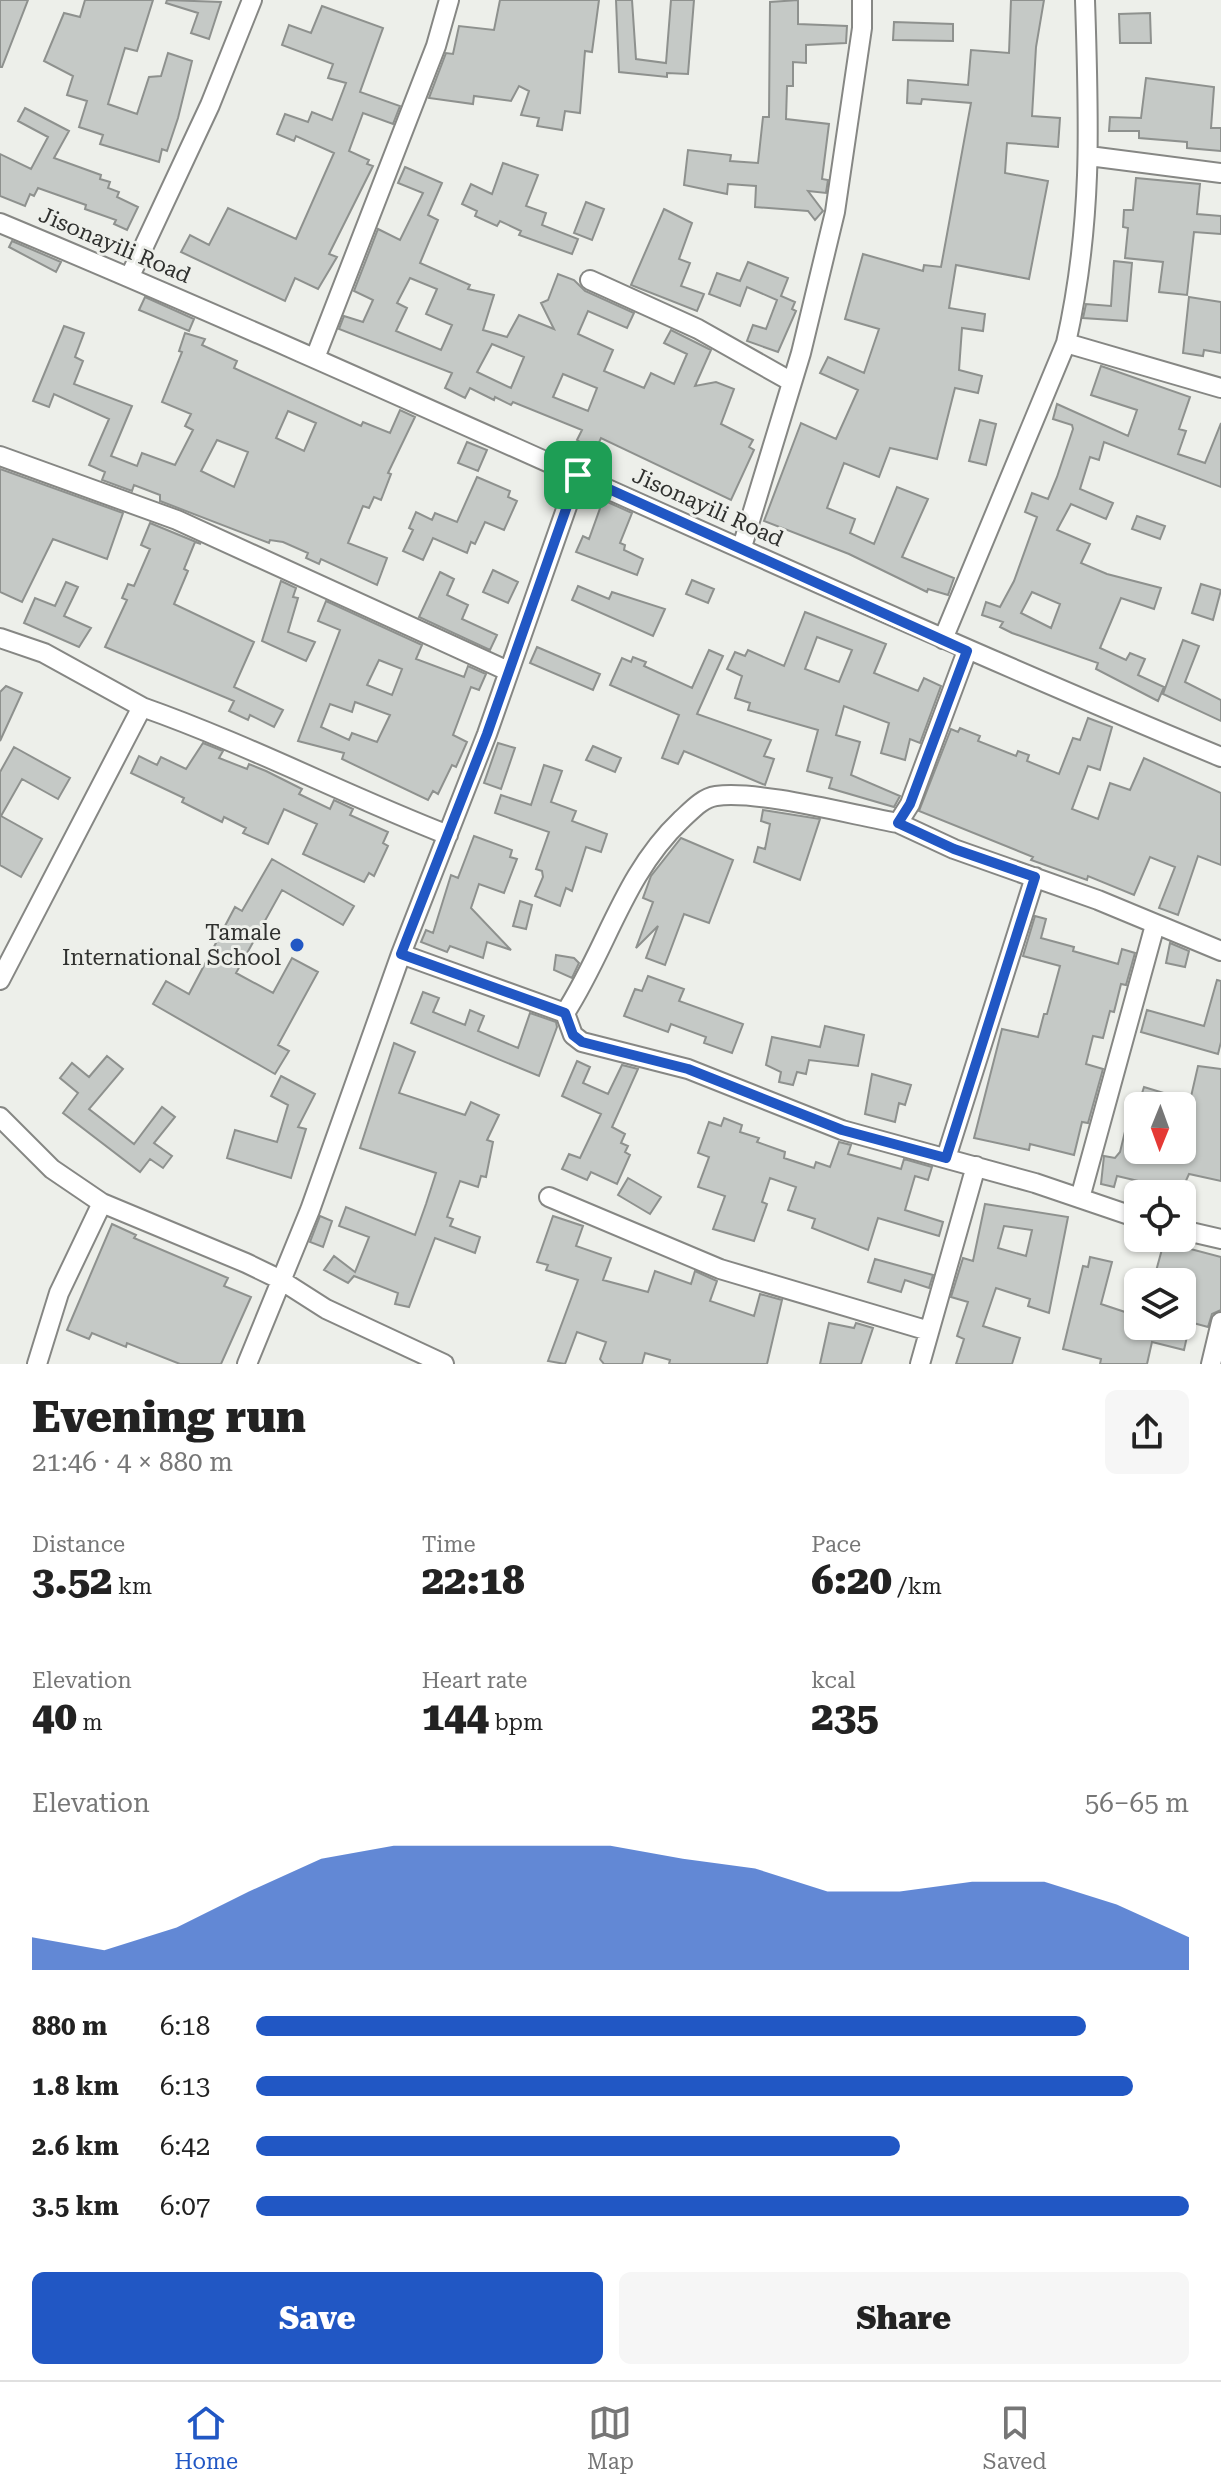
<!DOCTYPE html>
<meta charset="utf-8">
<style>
body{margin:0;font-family:"Roboto Serif",serif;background:#f6f6f6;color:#222;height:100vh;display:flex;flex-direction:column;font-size:30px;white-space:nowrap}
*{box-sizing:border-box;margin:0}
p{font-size:26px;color:#767676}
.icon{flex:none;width:44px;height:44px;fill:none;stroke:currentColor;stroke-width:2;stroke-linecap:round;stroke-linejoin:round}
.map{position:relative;height:1364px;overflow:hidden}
.drawer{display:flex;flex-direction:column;background:#fff;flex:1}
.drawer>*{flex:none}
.needle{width:52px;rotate:181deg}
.controls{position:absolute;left:1124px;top:1092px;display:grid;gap:16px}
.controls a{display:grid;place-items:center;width:72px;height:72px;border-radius:12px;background:#fff;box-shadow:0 2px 6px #0004;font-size:40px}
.pin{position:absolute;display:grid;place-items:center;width:68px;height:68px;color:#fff;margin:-34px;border-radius:16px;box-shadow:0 4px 12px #0006}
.round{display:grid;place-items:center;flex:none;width:84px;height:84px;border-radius:12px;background:#f6f6f6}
.headline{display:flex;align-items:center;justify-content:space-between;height:136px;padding:0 32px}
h1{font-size:44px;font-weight:800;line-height:60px}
.stats{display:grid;grid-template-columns:repeat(3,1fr);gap:12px;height:136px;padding:8px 32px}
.stats div{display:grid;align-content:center}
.stats b{font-size:40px;font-weight:800}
.stats small{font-size:22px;font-weight:400}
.stats p{font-size:22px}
.chart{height:224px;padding:16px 32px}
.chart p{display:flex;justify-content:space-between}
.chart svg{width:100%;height:144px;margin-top:8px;fill:#2157c4;opacity:.7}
.cta{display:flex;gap:16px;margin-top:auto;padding:16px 32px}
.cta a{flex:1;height:92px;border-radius:12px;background:#2157c4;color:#fff;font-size:32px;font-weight:800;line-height:92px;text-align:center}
.cta a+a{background:#f6f6f6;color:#222}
ul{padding:0 32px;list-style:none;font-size:26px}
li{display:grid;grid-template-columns:128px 96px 1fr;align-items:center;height:60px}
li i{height:20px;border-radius:10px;background:#2157c4}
.menu{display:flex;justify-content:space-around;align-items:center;height:112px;border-top:2px solid #e0e0e0;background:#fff;font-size:22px;color:#767676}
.menu a{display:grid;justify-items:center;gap:4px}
.menu .current{color:#2157c4}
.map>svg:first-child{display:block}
.building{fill:#c5c9c6;stroke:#8e918e;stroke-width:2;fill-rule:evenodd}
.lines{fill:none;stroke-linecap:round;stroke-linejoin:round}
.minor-casing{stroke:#868784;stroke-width:22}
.minor{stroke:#fff;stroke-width:18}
.route-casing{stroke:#fff;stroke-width:16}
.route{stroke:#2157c4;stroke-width:10}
.poi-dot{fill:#2157c4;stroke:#edefea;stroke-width:3}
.labels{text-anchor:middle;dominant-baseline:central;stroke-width:6;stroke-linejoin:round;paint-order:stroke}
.street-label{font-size:22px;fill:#2f302e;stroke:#edefea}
.poi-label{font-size:22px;fill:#2f302e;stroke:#edefea;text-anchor:end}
</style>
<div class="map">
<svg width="1221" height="1364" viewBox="0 0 1221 1364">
<rect width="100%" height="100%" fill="#edefea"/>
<path class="building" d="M0,0H28L2,67H0Z
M85,0H153L137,51L125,48L108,104L137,114L149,77L161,76L168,53L192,61L178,118L167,151L162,149L159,162L100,144L103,135L79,127L87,101L67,95L73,76L44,61L64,13L80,17Z
M167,0L221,2L209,39L191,33L198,13L166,3Z
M500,0H599L592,52L585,51L580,113L565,111L562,130L537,126L539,118L521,115L529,91L519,86L511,101L474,96L473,104L429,98L446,53L453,54L459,26L494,30Z
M616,0H632L636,59L666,63L671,0H694L688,74L667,73V77L619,72Z
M798,0V24L847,26L846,43L806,45V63L793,62V86H787L786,119L829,124L822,179L828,180L826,193L808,191L823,211L815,220L808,211L755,207L756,186L728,184L727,194L684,185L688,150L731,155L730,161L758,163L763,117H769L770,2Z
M1011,0H1044L1036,47L1032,116L1060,118L1058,147L1007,143L1005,173L1048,181L1029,279L956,265L949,308L985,314L983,331L962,328L959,370L982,376L978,393L955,388L937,459L890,448L879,477L844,463L827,508L855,519L850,533L874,544L897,487L928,499L902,557L954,578L948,595L928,589L927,592L849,554L764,521L801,423L836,439L858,390L820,373L828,357L864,373L879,329L845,319L863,254L923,271L924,265L941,267L971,103L922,99L921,104L907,103L908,80L968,85L971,50L1009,53Z
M322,6L383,28L360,92L400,106L393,124L363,113L349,151L369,160L367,164L373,166L329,254L337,257L318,289L295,278L285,301L181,252L190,235L209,245L228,208L296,239L334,153L296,136L294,141L277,134L285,114L308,122L312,112L332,120L346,83L328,78L333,64L282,45L289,25L311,33Z
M1150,13L1151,43H1120L1119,14Z
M894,22L953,24V41L893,40Z
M1146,78L1214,87L1211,128H1221V151L1187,148V142L1139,138V131H1109L1110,117L1141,118Z
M25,108L69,131L54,158L101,175L100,179L110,182L108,188L119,192L117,197L138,207L127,230L114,224L116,220L85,209L86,205L38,188L34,196L30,194L25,206L0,196V154L31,169L48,137L18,121Z
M503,163L538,175L526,206L546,213L542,225L578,239L572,254L519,235L521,231L500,221L497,226L475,216L477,211L462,204L471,184L492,194Z
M405,167L442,183L428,215L438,220L420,263L470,285L468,289L494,295L483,330L507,337L519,315L554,329L541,303L548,300L558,274L574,280L585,291L634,313L627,328L588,311L578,334L613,350L604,371L644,388L651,373L674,384L687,354L664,343L671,330L711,350L695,386L716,382L734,389L721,424L753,440L749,447L754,450L731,500L601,438L595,451L577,440L582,430L513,402L511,405L495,397L494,400L470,388L465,398L445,388L452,373L339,329L344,316L363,322L373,300L354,291L378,229L400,240L423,193L398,183ZM410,278L437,289L426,314L452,325L441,350L396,331L407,308L397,303ZM492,344L524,357L511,388L477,372ZM563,374L597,388L588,411L553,397Z
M1136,178L1200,184L1197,214L1221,216V234L1194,232L1187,295L1159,292L1163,262L1125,258L1128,228L1123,227L1124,210H1133Z
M586,202L604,209L592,240L574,233Z
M664,209L692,223L679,259L690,263L681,286L704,294L697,311L631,285Z
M12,241L61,262L56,272L9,247Z
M1114,261L1132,263L1127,321L1083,318L1086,304L1111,306Z
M748,262L788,278L781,296L795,302L792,309L796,311L778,352L747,341L753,325L766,329L777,300L747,287L740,306L709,294L717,273L740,281Z
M145,297L194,319L189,331L139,310Z
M1189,297L1221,302V353L1204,350L1203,356L1183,353Z
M64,326L84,333L75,357L83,361L74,384L132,406L111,456L137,466L142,453L175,465L193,430L185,426L191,414L162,402L182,352L179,351L185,333L205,339L202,345L237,361L234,368L361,426L363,422L390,433L400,410L415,417L388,473L391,474L381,500L374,497L369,508L363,506L348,543L387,558L377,585L321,559L319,564L306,558L308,553L283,542L270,540L269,543L160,501V495L134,485L132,491L102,480L105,472L89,465L109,419L54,394L49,407L33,401ZM288,411L316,423L304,451L276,438ZM217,440L248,452L234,487L201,471Z
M1101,366L1190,397L1179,429L1186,431L1178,454L1205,463L1221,423V487L1104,442L1099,460L1090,457L1080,489L1113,503L1106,519L1071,504L1057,530L1090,544L1081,563L1107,574L1161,588L1154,609L1121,598L1100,648L1126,660L1130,653L1145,659L1138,675L1164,687L1158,701L1096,669L1098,663L1012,633L1000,627L1003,622L982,615L986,602L1000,607L1014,581L1037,517L1025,512L1032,493L1048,499L1057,477L1073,429L1072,425L1053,419L1057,404L1128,436L1137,410L1091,395ZM1032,592L1060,604L1051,628L1021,613Z
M980,420L996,424L986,465L969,461Z
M467,442L487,450L478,471L458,463Z
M0,469L123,513L107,559L53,539L22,602L0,592Z
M477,477L510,491L508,497L517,501L504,530L485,522L475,544L471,542L467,553L433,538L423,560L403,551L413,530L409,528L416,512L432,520L435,513L457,522Z
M603,500L632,513L620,543L625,545L624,550L643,559L637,575L576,552L583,536L589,539Z
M1137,516L1165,526L1160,539L1132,529Z
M150,523L201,544L195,542L184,569L188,571L174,604L254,642L234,687L283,710L274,727L250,715L248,720L229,711L234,701L105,647L127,600L122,598L128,584L134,586L150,549L141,545Z
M493,570L518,582L508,603L483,592Z
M440,572L454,579L447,595L468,605L462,619L497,635L490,650L419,617Z
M692,580L714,589L708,603L686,594Z
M281,581L296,588L293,597L298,598L288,632L315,642L306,661L262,641Z
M66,582L78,587L64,616L91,628L79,647L24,623L35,598L55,606Z
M1201,584L1221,590L1213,620L1192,613Z
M578,586L609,599L612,592L665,609L653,636L572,600Z
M326,601L422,645L416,659L464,677L468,666L486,674L479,690L471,687L453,735L467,742L456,767L452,765L438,794L433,791L428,800L342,759L344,753L298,741L340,630L318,621ZM379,660L402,669L392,695L367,685ZM355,702L390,715L377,742L352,733L349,740L321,727L330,704L352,712Z
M805,612L886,644L874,673L918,691L924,678L941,686L920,743L910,739L905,760L881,753L889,723L844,706L836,735L860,742L851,775L900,796L894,807L829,788L832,778L807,771L818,730L748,710L750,703L735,698L742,676L727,669L735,652L745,656L748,650L784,666ZM817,637L852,650L839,682L805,669Z
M1183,640L1199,646L1185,682L1221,700V721L1163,694Z
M537,647L600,674L593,690L530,663Z
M709,650L723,656L697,714L771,740L764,756L774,759L765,785L684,751L678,764L662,758L679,715L610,685L622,658L631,662L633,657L646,662L644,666L692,688Z
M6,686L22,693L0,741V692Z
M1088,718L1112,727L1100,770L1088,766L1072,809L1098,819L1110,783L1130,790L1144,758L1221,793V865L1198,856L1178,915L1159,908L1175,867L1150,857L1134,895L1088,876L1087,880L1031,860L1033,857L919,811L951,729L958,732L960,728L980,736L978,741L1016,756L1018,751L1029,755L1027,761L1059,774L1073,738L1080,740Z
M203,743L223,751L219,758L247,769L249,764L266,771L302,789L299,794L330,809L334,800L353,809L350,815L388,832L383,843L388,846L374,876L369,873L364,882L303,854L317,824L284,809L268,844L243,833L246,828L224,817L222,822L182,802L184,798L131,773L139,756L157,765L161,757L186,769Z
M498,743L515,748L501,789L484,783Z
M593,746L621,758L615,772L586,760Z
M14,747L70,778L58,799L22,779L1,816L42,839L21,877L0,865V772Z
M544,765L562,771L551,802L576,811L572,821L607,834L601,852L586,847L572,891L566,888L560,906L535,896L543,877L542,871L536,869L549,832L495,813L501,795L531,805Z
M763,810L820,819L800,880L754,862L758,847L765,849L770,824L761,821Z
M474,836L512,850L510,857L517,859L504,893L479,884L471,908L511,950L487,942L483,958L450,946L447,952L421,942L426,930L433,933L451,875L458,878Z
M681,838L733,860L709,923L684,914L665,965L646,958L658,926L636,948L653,902L643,898L651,876Z
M272,859L354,906L343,925L282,890L236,973L273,993L292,958L318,972L278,1045L289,1051L275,1074L153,1004L166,981L189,994L235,907L242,911Z
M520,901L532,905L526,929L513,926Z
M1035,916L1046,919L1041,938L1074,947L1073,951L1118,964L1122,949L1135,953L1126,985L1121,984L1114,1012L1110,1011L1103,1038L1093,1036L1086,1064L1103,1069L1088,1123L1082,1122L1074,1155L1030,1144L1029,1150L974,1138L1002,1029L1038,1037L1044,1014H1047L1060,966L1023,956Z
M1170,943L1189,951L1185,967L1166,963Z
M556,955L574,958L579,963L572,978L554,970Z
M648,976L684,989L679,1001L743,1024L732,1053L704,1043L706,1037L671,1024L668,1032L624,1016L635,989L642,991Z
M1217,980L1221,981V1042L1218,1054L1141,1032L1147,1010L1204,1026Z
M423,992L439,998L433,1012L465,1025L470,1010L484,1016L478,1031L518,1048L530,1013L556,1022L557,1027L539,1076L411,1023Z
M825,1026L864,1035L858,1066L809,1060L806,1074L797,1072L793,1085L779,1082L781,1072L766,1065L772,1037L820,1047Z
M394,1043L415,1052L399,1093L465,1115L471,1102L499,1115L487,1140L493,1142L486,1177L481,1176L478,1187L460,1181L447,1217L453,1219L450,1226L480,1237L475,1253L435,1238L409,1307L395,1304L398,1293L354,1276L348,1283L324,1270L334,1256L355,1272L369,1237L339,1226L346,1207L415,1235L426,1204L436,1173L360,1148Z
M107,1056L123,1069L89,1109L134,1144L162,1107L175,1117L154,1143L172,1156L163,1168L150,1159L140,1172L63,1113L78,1093L60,1078L72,1063L89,1077Z
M577,1061L590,1067L583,1083L608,1094L622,1065L638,1069L612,1127L625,1134L621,1143L628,1146L625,1152L630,1155L617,1184L591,1172L587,1180L562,1169L569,1154L580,1158L601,1114L562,1096Z
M1198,1066L1221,1069V1181L1189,1174L1180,1194H1167L1168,1188L1117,1176L1114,1187L1101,1184L1104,1156L1115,1158L1120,1152L1133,1099H1138V1150L1182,1151L1188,1106H1138L1144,1087L1190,1101Z
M872,1074L911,1085L905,1105L899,1103L895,1122L865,1114Z
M281,1076L315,1094L298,1127L306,1129L291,1178L227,1158L235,1130L277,1142L288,1105L271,1096Z
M724,1118L742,1125L740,1132L759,1138L757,1142L785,1152L784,1158L814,1168L816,1162L830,1167L839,1142L851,1145L848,1154L901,1169L904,1159L932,1167L928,1180L915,1176L905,1210L943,1222L939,1236L878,1218L868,1250L812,1228L815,1219L788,1210L796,1187L770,1178L762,1202L767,1204L754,1241L713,1229L725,1196L698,1187L709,1157L698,1153L709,1122L721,1126Z
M628,1178L661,1197L650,1214L618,1195Z
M985,1204L1068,1217L1049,1313L1028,1306L1030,1299L996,1288L983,1326L1020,1338L1012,1364H956L964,1339L957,1336L968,1302L951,1297L963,1258L973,1261ZM1004,1226L1032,1230L1026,1256L998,1248Z
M320,1216L332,1221L323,1247L310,1242Z
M553,1216L583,1226L576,1246L611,1258L603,1280L648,1292L655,1271L691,1284L695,1271L717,1281L710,1301L754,1316L760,1294L782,1300L767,1364H669L670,1360L645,1353L642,1364H604L600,1359L606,1342L577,1332L565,1364L548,1361L578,1280L546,1270L548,1265L537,1262Z
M112,1224L136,1235L134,1238L228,1278L224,1286L251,1297L221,1364H180L127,1343L126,1347L92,1333L89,1339L67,1330Z
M1164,1242L1221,1257V1310L1212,1314L1208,1327L1182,1320V1282H1153Z
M1090,1257L1112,1262L1101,1304L1134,1315L1131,1326L1188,1332L1184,1350L1152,1342L1147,1364H1100L1101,1359L1063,1349L1083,1266L1088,1267Z
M875,1259L933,1275L929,1288L905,1280L901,1292L868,1282Z
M829,1323L854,1328L856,1323L873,1328L861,1364H820Z"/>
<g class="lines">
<g class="minor-casing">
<path id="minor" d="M1089,156L1221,173
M0,223C410,394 811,587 1221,757
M130,276L210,105L252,0
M590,280L698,329L792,382
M1066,343L1221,388
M315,358L436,46L449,0
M0,456L177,520L508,671
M742,547L801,353L835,212L862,28V0
M0,638L44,653L142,707
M943,639L1066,343C1093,223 1089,121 1085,0
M967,651L910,804L898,823L954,849L1098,900L1221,951
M401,954L565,1013L573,1035L582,1042L688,1069L842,1130L1035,1183L1138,1218
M0,980L142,707C247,744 345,795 448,835
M565,1013C607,948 624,874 681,820C691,811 702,798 716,796C759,790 852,815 898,823
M0,1117L52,1169L102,1203L246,1263L279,1279L326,1309L444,1364
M946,1158L1035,877
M549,1197L720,1269L929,1331
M1080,1198L1155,925
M1182,1230L1221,1239
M37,1364L59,1293L102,1203
M247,1364L310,1210L401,954L487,734L578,475
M920,1364L976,1166
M1211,1364L1221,1322"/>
</g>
<use href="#minor" class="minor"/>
</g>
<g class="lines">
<g class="route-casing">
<path id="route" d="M578,475L967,651L910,804L898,823L954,849L1035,877L946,1158L842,1130L688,1069L582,1042L573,1035L565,1013L401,954L487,734Z"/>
</g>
<use href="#route" class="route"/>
</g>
<circle class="poi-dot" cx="297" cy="945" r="8"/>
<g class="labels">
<g class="street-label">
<text transform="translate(115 245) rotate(23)">Jisonayili Road</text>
<text transform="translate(708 507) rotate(24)">Jisonayili Road</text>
</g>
<g class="poi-label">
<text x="281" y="932">Tamale<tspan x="281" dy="25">International School</tspan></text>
</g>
</g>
</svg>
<div class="controls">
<a><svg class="needle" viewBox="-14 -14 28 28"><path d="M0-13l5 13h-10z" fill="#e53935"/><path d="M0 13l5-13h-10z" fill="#767676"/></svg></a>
<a><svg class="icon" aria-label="locate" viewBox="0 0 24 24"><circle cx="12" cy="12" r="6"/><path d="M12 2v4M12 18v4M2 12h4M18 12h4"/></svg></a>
<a><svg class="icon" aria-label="layers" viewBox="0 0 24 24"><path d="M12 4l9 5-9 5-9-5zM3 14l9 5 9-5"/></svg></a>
</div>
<div class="pin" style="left:578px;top:475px;background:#1e9e55"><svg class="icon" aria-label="arrive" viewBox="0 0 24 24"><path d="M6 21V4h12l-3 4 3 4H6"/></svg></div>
</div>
<section class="drawer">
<div class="headline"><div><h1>Evening run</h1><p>21:46 · 4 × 880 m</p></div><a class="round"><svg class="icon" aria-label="share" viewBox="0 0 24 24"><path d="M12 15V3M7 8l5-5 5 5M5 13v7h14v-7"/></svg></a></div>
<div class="stats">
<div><p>Distance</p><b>3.52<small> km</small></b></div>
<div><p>Time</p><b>22:18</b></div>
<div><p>Pace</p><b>6:20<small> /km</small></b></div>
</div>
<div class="stats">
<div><p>Elevation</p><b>40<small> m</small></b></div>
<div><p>Heart rate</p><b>144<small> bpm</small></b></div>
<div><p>kcal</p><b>235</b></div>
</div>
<div class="chart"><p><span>Elevation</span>56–65 m</p>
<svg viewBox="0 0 160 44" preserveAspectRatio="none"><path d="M0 44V34L10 38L20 31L30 20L40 10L50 6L60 6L70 6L80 6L90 10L100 13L110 20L120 20L130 17L140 17L150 24L160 34V44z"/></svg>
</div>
<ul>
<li><b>880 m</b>6:18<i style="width:89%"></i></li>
<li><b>1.8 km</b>6:13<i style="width:94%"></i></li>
<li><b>2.6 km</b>6:42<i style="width:69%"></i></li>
<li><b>3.5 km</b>6:07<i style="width:100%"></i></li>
</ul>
<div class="cta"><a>Save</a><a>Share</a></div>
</section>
<nav class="menu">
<a class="current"><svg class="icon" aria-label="home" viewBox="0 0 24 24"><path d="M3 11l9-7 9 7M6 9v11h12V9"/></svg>Home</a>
<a><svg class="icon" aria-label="map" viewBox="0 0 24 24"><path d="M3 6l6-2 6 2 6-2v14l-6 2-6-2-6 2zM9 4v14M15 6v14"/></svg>Map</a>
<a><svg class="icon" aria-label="saved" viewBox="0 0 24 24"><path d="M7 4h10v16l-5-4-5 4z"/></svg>Saved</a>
</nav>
